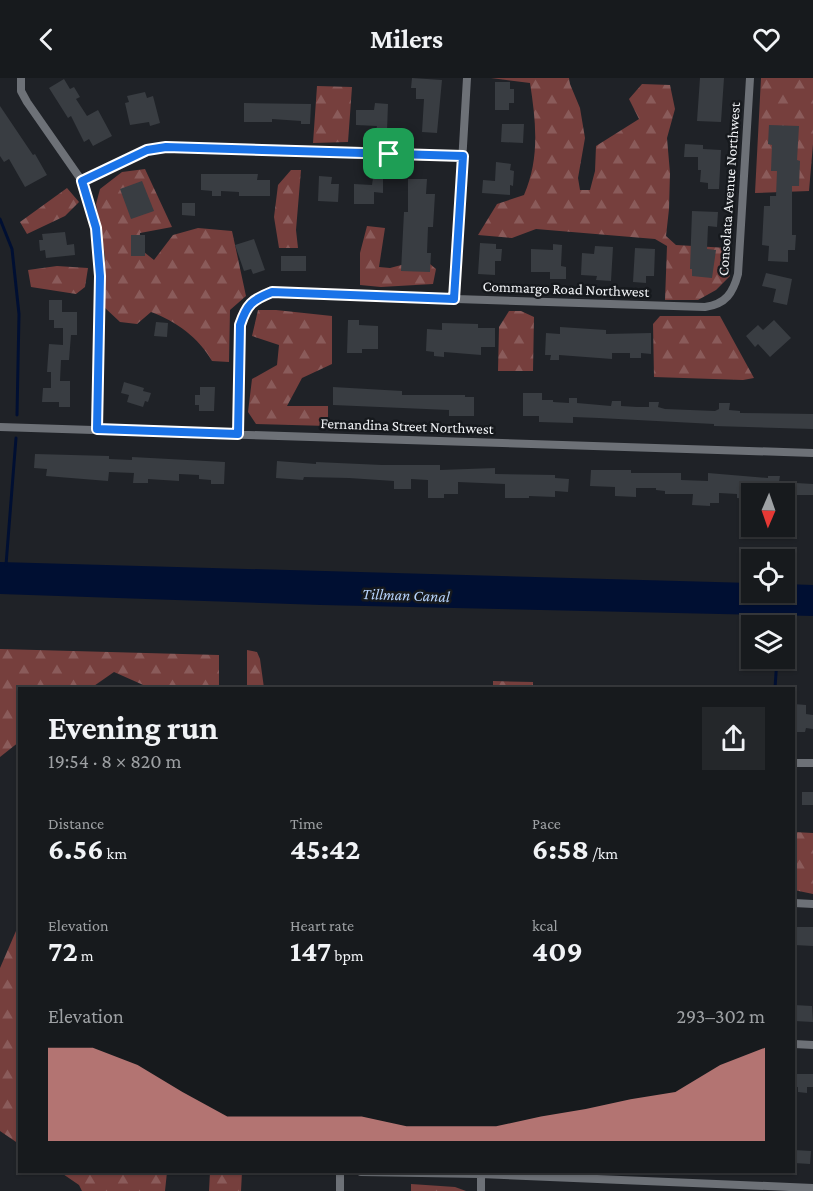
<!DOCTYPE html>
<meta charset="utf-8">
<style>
body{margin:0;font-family:"Crimson Pro",serif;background:#24272a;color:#f1f3f6;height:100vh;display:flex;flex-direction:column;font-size:22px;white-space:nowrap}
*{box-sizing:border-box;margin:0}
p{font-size:20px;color:#9ea1a4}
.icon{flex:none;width:33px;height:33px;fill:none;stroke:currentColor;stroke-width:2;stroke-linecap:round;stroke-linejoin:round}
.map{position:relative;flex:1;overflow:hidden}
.drawer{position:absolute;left:18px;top:609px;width:777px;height:486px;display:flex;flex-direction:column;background:#171a1d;border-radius:0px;box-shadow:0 2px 4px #0004,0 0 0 2px #36383b}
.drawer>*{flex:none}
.needle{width:39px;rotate:182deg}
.fabs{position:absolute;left:741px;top:405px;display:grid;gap:12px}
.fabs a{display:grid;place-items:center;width:54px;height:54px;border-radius:0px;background:#171a1d;box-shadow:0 2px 4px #0004,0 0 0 2px #36383b;font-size:30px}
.pin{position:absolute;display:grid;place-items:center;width:51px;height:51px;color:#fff;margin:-26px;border-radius:12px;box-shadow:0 3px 9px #0006}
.round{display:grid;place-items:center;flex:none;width:63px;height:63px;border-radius:0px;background:#24272a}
.headline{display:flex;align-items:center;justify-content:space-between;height:102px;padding:0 30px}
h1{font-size:33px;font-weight:700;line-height:45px}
.metrics{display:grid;grid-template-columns:repeat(3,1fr);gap:9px;height:102px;padding:6px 30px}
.metrics div{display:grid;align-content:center}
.metrics b{font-size:30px;font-weight:700}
.metrics small{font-size:16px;font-weight:400}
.metrics p{font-size:16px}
.chart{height:168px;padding:12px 30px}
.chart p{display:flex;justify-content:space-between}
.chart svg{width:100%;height:108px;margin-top:6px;fill:#f59b97;opacity:.7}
header{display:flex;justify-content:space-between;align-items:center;height:78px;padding:0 30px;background:#171a1d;font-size:27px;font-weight:700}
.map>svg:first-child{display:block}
.forest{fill:url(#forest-firs)}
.water{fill:#000f32}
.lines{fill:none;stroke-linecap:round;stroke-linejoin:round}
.stream{stroke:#000f32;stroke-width:3}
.building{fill:#393d42}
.street{stroke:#6d7177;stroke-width:8}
.route-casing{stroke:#fff;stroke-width:12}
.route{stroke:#1a73e8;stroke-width:8}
.labels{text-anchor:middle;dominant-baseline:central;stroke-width:5;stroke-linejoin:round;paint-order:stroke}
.street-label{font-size:15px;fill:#f1f3f6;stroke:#16191d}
.water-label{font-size:16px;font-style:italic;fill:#b5d1fa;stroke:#16191d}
</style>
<header><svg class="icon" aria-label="back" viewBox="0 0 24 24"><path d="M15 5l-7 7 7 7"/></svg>Milers<svg class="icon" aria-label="heart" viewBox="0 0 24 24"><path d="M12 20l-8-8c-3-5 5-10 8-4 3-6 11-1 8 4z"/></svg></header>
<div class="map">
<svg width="813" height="1113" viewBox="0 0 813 1113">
<defs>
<pattern id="forest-firs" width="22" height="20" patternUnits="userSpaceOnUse" patternTransform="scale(1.5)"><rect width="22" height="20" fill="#763f3d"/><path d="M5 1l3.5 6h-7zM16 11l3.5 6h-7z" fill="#8a5b5a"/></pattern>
</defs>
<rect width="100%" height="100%" fill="#1f2227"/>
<path class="forest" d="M491,0H569L570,6L580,30L585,60L578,100L580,112H590L595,93L596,68L639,41L629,21L642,6L670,7L675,31L667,60L670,95L669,131L666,158L676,167L728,170L730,198L716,212L698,222H665L667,168L655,161L536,151L512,160L478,157L497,126L524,117C540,80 536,44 530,5Z
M761,0H813V66L809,113L755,115Z
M317,8L352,9L348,64L313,65Z
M145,91L172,149L140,155L139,170L154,182L173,157L198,150L232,153L246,218L230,232L229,284L212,283C199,260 176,243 151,234L137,246L120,244L104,229L105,178L96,126L100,111L122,94Z
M291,92H301L296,152L298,170H279L274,139L278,107Z
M67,110L79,124L65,138L27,156L20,144Z
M367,148L385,150L379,189L390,190L424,181L436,191L433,206L381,209L360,207V175Z
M57,188L88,190L85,209L76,216L31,209L28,192Z
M258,232H276L332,238V286L302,300L287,328H328V348L256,346L248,334L252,301L277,287L279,267L252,258Z
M509,233H521L534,239L533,293H498L499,249Z
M660,238H720L754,300L743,302L654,299L653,246Z
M0,571L219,577V610H150L114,594L91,610H20L19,664L0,679Z
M247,572L257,574L260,581L264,610H247Z
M493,603L533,604V610H493Z
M794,754L813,755V816L794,812Z
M19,846V1066L0,1053V890Z
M60,1094H167L165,1113H82L79,1107Z
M210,1094H242L241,1113H209Z
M411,1106L455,1109L466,1113H411Z"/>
<path class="water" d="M0,484L751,505L752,514H784L785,506L813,507V538L321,527L0,516Z"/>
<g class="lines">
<path class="stream" d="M0,141L12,171L19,236L17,337
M6,487L16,360
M777,534V548
M775,610L777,580"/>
</g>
<path class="building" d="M412,0L442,2L437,55L422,54L424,21H416V10H411Z
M700,0H724L721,44L697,43Z
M64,1L70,11L74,9L80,19L76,21L87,38L98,32L112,58L93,68L89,61L84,64L71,38L68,40L49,10Z
M495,4H510V11H514V25H509V32H495Z
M145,14L147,20L153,18L160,45L150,48L149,44L130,47L125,25L129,24L127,18Z
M244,25L311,26L310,46H301V43L272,41V44H244Z
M375,25L388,26L387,53L376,52L377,48L356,47V32H374Z
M0,28L33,77L35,76L47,97L25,109L9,81L4,84L0,78Z
M502,46H524L523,65L501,64Z
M769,47L799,48L797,82L800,83L799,108H792V157H796L795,172H788V184L768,183L769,168L762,167L764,128H770V118H776L777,93H771L772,67L768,66Z
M685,66L703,67V71L721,72L719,111H708V105L700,104L701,92H698V79H684Z
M496,84L511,86L510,92L514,93L513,108L510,107V117L482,115L483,102L495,103Z
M201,96H258L257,102H270V118H239V114L221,113V118H212V113L201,112Z
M319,98L332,99L331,106H339L338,124L318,123Z
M373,100H383V115L374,114V126H354V106L372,107Z
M408,101H427L426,116H435L433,149H428L427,175H431L430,194L401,193L404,134H408Z
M142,103L154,133L131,141L120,111Z
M182,125H195V138L182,137Z
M692,133L718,134L717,149L708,148L707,171L716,172L712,200L692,198V191H690Z
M65,154L67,167L74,166L75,177L46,180L45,172L40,173L39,162H43L42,156Z
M131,157H145V178H131Z
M254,161L265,192L253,196L251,191L244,193L235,167Z
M480,165L496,166V171H502L501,183H495V197L478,196Z
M553,166L562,167L561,188L566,189V201H550V194H531V171L553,172Z
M595,168L613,169L611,203L596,202L597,198L581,197L582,175L594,176Z
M635,170L655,171L654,198H646V205L633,204Z
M281,178H306V193H281Z
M766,195L792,201L787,227L773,224L776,211L762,208Z
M49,222H62V234H77V257H71L69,282H61L60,303H70V329H59V324H42L43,310H51V294H47L49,266L63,267V250H54V242H49Z
M348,242H359V247L378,248V271H362V275H347Z
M774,242L791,260L770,279L758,266L755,269L746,258L758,247L763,252Z
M156,244L168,245L167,259L154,258Z
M442,245L478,246V250H495V269H481V277L444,274V279L434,278V274L426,273L427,251L442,252Z
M560,249L606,252V256L651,255V276L641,275V280H630V275H612V281L559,277V282H550L551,277H545L546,255L560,256Z
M124,304L144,310L143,313L151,315L148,324L145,323L143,329L127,324L129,317L121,315Z
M200,309H215L214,333H199V327H195V317H200Z
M333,309L402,313V317H465V319H474V338H449V332L333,327Z
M523,315H542V322H553V324L569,325V320H577V325L611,328L612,323H621V328L637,329H649V324H659L658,329L665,331L715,333L719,331V325H730L729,332L740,333V335L813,336V351L714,348V346L599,340L573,339V345L539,344V338H523Z
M35,376L109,378V381L132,382V379L225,384L224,406H211V402L199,401V397L179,396V403L148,401V405H133L134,395L109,394L108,403L46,398L47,391L34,390Z
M277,383L316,386V384L382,387H440V392L495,390V396L555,397V400L569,401L568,414L555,413V419L529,418V420H505V406L458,404V416H444V420H428V402L411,401V411H394V403L349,400L304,399L303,402L276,400Z
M591,392H631V395H681V402L708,403V395L768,400V398H780L779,404L813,406V417H796V425L784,424V416H748L747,421L737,420V416L719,415V425H710V428L692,427L693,416H665V413L656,412V410H636V419L615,418V409L590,408Z
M794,626L806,627V636L813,637V651L806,650L805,654H794Z
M802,714H813V727H802Z
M794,849H813V868L794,867Z
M794,927L812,928L813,944L794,943Z
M794,996H813V1009H807V1015L798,1014V1009H794Z
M794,1072L811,1073L810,1086L794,1085Z"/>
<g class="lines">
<path class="street" d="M21,0V13L27,24L82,103L96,150L100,198L97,351
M82,103L147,72L166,69L463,78
M454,221L467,0
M0,349L813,375
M238,356L241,247C247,226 252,223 272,215L705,229C726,226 733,215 738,196L750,0
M794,685H813
M794,825L813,826
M794,966L813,967
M361,1094L481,1096L813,1110
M340,1113V1094
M481,1113V1094"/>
</g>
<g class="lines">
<g class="route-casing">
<path id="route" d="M166,69L463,78L454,221L272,214C252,222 247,226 240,247L238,356L97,351L100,198L96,150L82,103L147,72Z"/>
</g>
<use href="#route" class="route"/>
</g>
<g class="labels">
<g class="street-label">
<text transform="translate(729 111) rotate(-86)">Consolata Avenue Northwest</text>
<text transform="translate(566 211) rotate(2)">Commargo Road Northwest</text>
<text transform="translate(407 348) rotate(2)">Fernandina Street Northwest</text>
</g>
<g class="water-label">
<text transform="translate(406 517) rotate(2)">Tillman Canal</text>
</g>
</g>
</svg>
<div class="fabs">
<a><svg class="needle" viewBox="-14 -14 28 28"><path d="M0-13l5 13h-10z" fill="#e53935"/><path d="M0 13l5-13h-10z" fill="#9ea1a4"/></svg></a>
<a><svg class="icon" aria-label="locate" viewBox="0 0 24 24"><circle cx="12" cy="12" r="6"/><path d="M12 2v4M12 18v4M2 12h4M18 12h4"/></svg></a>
<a><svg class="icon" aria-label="layers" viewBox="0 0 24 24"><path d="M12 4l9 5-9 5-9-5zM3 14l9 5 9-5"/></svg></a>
</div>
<div class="pin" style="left:389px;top:76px;background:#1e9e55"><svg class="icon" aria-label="arrive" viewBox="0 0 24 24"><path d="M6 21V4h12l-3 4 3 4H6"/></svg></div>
<section class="drawer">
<div class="headline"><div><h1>Evening run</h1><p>19:54 · 8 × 820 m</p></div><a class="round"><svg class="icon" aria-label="share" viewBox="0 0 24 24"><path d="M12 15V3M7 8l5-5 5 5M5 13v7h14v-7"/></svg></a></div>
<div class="metrics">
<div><p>Distance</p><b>6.56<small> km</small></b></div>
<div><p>Time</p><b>45:42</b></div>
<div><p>Pace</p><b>6:58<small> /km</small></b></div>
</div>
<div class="metrics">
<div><p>Elevation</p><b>72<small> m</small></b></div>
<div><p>Heart rate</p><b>147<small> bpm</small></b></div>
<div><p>kcal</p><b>409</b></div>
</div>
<div class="chart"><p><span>Elevation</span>293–302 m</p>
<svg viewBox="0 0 160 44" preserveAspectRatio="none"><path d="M0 44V6L10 6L20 13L30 24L40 34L50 34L60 34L70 34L80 38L90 38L100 38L110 34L120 31L130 27L140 24L150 13L160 6V44z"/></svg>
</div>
</section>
</div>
